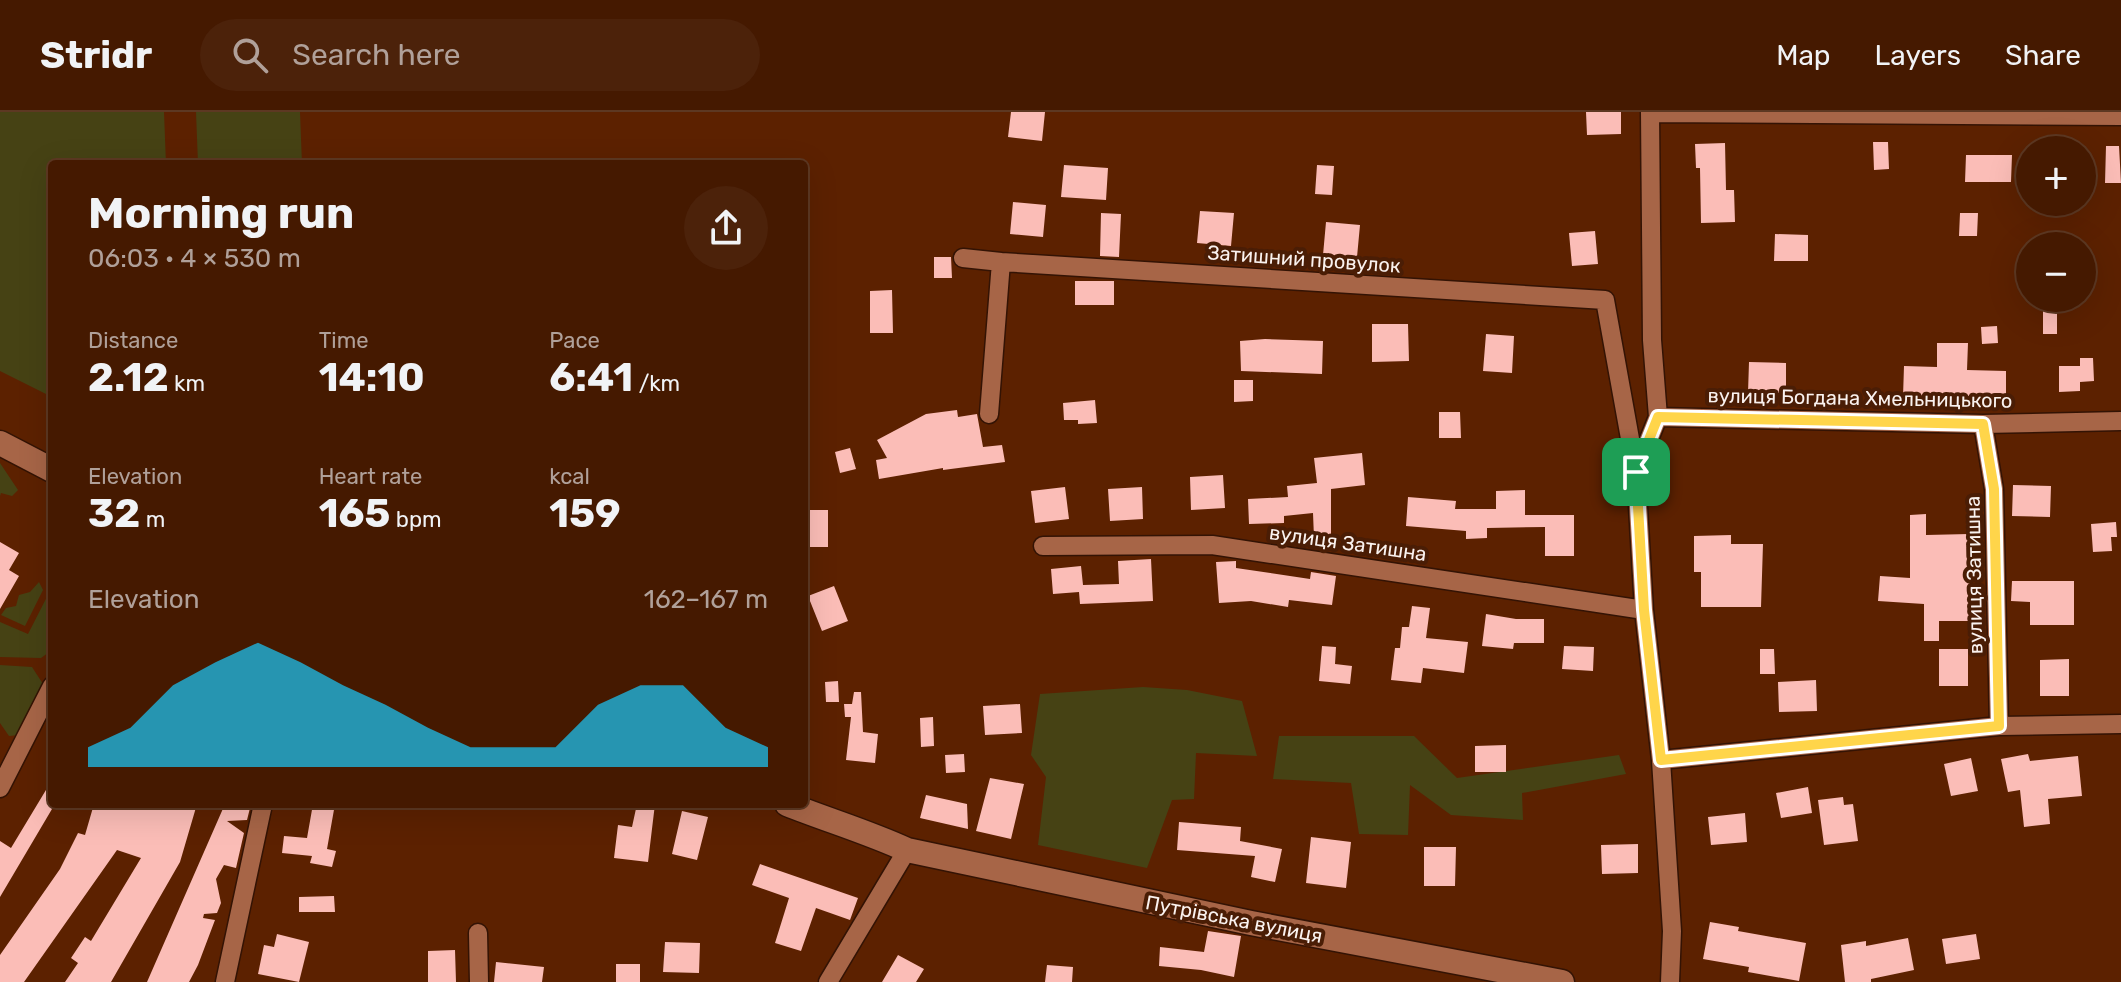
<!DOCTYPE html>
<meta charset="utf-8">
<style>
body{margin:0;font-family:Rubik,sans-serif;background:#4c220a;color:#f1f3f6;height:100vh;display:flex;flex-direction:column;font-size:30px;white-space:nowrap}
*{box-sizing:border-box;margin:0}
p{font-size:26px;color:#b0a099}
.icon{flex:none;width:44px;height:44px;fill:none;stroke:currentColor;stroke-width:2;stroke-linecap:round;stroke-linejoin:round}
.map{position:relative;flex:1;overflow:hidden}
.drawer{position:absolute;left:48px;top:48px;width:760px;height:648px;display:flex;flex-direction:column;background:#451900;border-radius:8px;box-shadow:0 8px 32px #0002,0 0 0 2px #5d3822}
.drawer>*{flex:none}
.fabs{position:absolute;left:2016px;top:24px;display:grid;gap:16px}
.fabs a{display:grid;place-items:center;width:80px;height:80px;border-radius:50%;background:#451900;box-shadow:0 8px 32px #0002,0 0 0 2px #5d3822;font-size:40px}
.pin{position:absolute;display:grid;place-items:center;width:68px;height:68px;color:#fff;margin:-34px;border-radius:16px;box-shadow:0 4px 12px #0006}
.round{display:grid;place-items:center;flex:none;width:84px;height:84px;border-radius:42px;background:#4c220a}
.head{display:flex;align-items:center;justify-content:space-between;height:136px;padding:0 40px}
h1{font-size:44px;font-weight:700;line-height:60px}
.stats{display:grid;grid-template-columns:repeat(3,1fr);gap:12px;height:136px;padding:8px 40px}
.stats div{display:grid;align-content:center}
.stats b{font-size:40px;font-weight:700}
.stats small{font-size:22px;font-weight:400}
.stats p{font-size:22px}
.chart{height:224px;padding:16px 40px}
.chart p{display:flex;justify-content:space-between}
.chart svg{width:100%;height:144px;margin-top:8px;fill:#19cafc;opacity:.7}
header{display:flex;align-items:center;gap:48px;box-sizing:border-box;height:112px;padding:0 40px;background:#451900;border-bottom:2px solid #5d3822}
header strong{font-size:38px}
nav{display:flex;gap:44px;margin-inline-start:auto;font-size:28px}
.search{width:560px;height:72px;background:#4c220a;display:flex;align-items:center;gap:20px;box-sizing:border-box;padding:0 28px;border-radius:44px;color:#b0a099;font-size:30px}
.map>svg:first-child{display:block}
.green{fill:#464214}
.building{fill:#fbbdb7}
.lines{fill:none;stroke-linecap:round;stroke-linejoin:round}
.street-casing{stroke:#331304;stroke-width:21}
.secondary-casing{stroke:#331304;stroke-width:27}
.street{stroke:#a76547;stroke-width:18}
.secondary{stroke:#a76547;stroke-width:24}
.route-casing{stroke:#fff;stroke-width:16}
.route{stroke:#ffd54a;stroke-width:10}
.labels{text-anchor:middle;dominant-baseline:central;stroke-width:8;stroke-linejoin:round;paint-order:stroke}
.street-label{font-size:20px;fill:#faf2ef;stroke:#4a1d05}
</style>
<header>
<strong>Stridr</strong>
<div class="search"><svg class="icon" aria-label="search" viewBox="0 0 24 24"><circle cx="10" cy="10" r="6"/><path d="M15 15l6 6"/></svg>Search here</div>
<nav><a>Map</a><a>Layers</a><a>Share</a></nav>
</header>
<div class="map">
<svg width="2121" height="870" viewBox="0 0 2121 870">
<rect width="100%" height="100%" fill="#5c2100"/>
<path class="green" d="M0,0H164L166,52H52V285L0,259Z
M196,0H300L302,52H198Z
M0,351L18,378L12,384L1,381L0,384Z
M39,470L43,478L25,514L1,503L6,496L16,494L19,483L30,480Z
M52,475V538L41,546L0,545V510L28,522Z
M0,553L32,555L43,572L19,623L9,624L0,611Z
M1143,575L1187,578L1242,589L1257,644L1196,641L1194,687L1172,688L1147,756L1038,733L1046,665L1031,643L1040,582Z
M1279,624H1414L1457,666L1619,643L1626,662L1522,681L1523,708L1451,703L1410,673L1408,723L1359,722L1351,671L1273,667Z"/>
<path class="building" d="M1011,0H1045L1042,29L1008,25Z
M1586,0H1621V22L1587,23Z
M1873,30H1888L1889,57L1874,58Z
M1725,31L1726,78H1734L1735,110L1701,111L1700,56H1696L1695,32Z
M2106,34H2119L2121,71H2105Z
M1966,43H2012L2011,70H1965Z
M1064,53L1108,56L1106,88L1061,85Z
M1317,53L1334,54L1332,83L1315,82Z
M1013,90L1046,93L1043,125L1010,122Z
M1200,99L1234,101L1231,134L1197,131Z
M1101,101L1121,102L1119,145L1100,144Z
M1960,101H1978L1977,124H1959Z
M1326,110L1360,113L1357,145L1323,143Z
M1595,119L1598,152L1572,154L1569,121Z
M1775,122L1808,123V149H1774Z
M934,145H951L952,166H934Z
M1075,169H1114V193H1075Z
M892,178L893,221H870V179Z
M2043,196H2057V222H2043Z
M1372,212H1408L1409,249L1372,250Z
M1997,214L1998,231L1982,232L1981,215Z
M1486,222L1514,224L1512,261L1483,259Z
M1265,227L1323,229L1322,262L1241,259L1240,229Z
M1937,231H1968L1967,258L2006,259V290L1903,285L1904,254L1937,255Z
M2080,246H2093L2094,269L2080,270V279L2059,280V254H2080Z
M1749,250L1786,251V281H1748Z
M1234,268H1253V289L1234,290Z
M1095,288L1097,311L1078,312V308H1064L1063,291Z
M957,298L958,305L977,302L983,335L1002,333L1005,350L943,358V356L879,367L876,348L887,346L877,328L926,302Z
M1439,300H1460L1461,326H1439Z
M850,336L856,357L840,361L835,340Z
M1362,341L1365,373L1331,377V426H1314L1313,401L1284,404V411L1249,412L1248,387L1288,385L1287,374L1317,371L1314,346Z
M1223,363L1225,396L1191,398L1190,365Z
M2013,373L2051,374L2050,405L2012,404Z
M1065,375L1069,407L1035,411L1031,379Z
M1142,375L1143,407L1110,409L1108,377Z
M1525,378V403H1574V444H1545V415L1487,416V426L1466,427V419L1406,414L1408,385L1456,389L1455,397H1496V379Z
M804,398H828V435H804Z
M1926,402V423L1969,422L1971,509H1939V529H1924V492L1878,489L1880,464L1910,466V403Z
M2116,410L2117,425H2111L2112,439L2093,440L2091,412Z
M1731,423V432H1763L1761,495H1701V460H1694V424Z
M0,430L19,441L9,458L19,464L0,497Z
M1151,447L1153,489L1080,492L1079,480L1053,482L1051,457L1081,454L1083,473L1119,472L1118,449Z
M1236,449V456L1310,467L1311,460L1336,464L1332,493L1289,488L1288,495L1251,489L1219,491L1216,450Z
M2012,469H2074V513H2030V490L2011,489Z
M834,474L848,509L822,519L808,484Z
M1412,494L1430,496L1426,526L1468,530L1464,561L1423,556L1421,571L1391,568L1395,536H1400L1402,515H1409Z
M1486,502L1516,507H1544V531H1514L1513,537L1482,534Z
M1322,534L1336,535L1335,552L1352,554L1350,572L1319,569Z
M1564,534L1594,535L1593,559L1562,557Z
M1760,537H1774L1775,562H1760Z
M1939,537H1968V574H1939Z
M2069,547V584H2040V548Z
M1816,568L1817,599L1779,600L1778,570Z
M838,569L839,590H826L825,570Z
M854,580H861L863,620L878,622L875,651L846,648L851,605H845L844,592H852Z
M1020,592L1022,621L985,623L983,594Z
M933,605L934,634L921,635L920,606Z
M1506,633V660H1475V634Z
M964,642L965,660L946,661L945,643Z
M2028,642L2030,649L2078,644L2082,684L2048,687L2050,712L2024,715L2020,678L2008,680L2001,647Z
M1971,646L1978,679L1951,684L1944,652Z
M990,666L1024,672L1011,727L976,719Z
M52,668V697L0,785V729L11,736Z
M1808,675L1812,701L1781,706L1776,681Z
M926,683L967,692L968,717L920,706Z
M1843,685L1844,693L1853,692L1858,729L1824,733L1818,688Z
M94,692H142L158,696L159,692H197L180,750L111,870H65L78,851L71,846L85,825L91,829L141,746L117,738L24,870H0V843L60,757L78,721L85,723Z
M225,692H251L247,708L227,709L244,721L236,756L224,753L216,767L221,791L217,801L204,802L203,806L215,808L198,853L189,870H147Z
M313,692H335L327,737L336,739L332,755L310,751L312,744L282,741L284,724L307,726Z
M637,692H655L648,750L614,746L618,713L632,715Z
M682,699L708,705L697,748L672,742Z
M1745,701L1747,730L1711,733L1708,705Z
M1179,710L1241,715L1240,729L1282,737L1275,770L1251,765L1255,744L1177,738Z
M1311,725L1351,730L1346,776L1306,771Z
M1638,732V761L1602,762L1601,733Z
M1424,735H1456L1455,774H1424Z
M760,752L858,786L850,808L816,796L801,839L775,831L789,786L752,773Z
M334,784L335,800H299V785Z
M1710,810L1739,815L1738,819L1806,831L1799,869L1748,860L1749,855L1703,847Z
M1208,819L1241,824L1234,865L1201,858L1159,854L1160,835L1204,840Z
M277,822L309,830L299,870L258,862L264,833L274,835Z
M1976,822L1980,847L1946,852L1942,827Z
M1908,826L1914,858L1871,867V870H1845L1841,833L1866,829V834Z
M665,830L700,831L699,861L663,860Z
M455,838L456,870H428V839Z
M898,843L924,857L916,870H882Z
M496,850L544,855L542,870H494Z
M616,852H640V870H616Z
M1047,853L1073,855L1072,870H1045Z"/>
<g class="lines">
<g class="street-casing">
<path id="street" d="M1650,0L1652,228L1658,305
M1650,1L2121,4
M963,146L1001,150L989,302
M1001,150L1605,188L1636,360L1644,498L1661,648L1672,819L1670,870
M1983,312L1994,377L1999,614
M1637,357L1658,305L1983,312L2121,309
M1043,434L1212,433L1644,498
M1661,648L1999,614L2121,612
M0,676L52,574
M478,821L479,870
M225,870L263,692
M828,870L907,738"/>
</g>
<g class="secondary-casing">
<path id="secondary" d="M0,331L52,358
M787,692C827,708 868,720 907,738L1251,811L1562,870"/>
</g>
<use href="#street" class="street"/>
<use href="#secondary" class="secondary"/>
</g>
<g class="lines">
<g class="route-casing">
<path id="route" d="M1658,305L1983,312L1994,377L1999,614L1661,648L1644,498L1636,360Z"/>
</g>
<use href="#route" class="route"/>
</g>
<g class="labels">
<g class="street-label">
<text transform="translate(1304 147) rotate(4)">Затишний провулок</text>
<text transform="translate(1860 286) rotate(1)">вулиця Богдана Хмельницького</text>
<text transform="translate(1348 431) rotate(8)">вулиця Затишна</text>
<text transform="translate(1974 463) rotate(-91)">вулиця Затишна</text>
<text transform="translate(1234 807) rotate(11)">Путрівська вулиця</text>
</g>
</g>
</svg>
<div class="fabs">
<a>+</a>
<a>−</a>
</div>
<div class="pin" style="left:1636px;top:360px;background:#1e9e55"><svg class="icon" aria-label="arrive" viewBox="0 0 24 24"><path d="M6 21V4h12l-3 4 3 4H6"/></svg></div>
<section class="drawer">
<div class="head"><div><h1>Morning run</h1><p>06:03 · 4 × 530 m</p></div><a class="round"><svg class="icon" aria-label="share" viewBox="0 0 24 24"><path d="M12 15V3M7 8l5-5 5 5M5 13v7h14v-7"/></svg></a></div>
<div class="stats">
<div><p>Distance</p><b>2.12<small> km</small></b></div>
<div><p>Time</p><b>14:10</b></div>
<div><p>Pace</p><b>6:41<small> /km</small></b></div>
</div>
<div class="stats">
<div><p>Elevation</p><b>32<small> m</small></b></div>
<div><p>Heart rate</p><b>165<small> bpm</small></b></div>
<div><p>kcal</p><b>159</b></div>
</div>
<div class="chart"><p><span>Elevation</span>162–167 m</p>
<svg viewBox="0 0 160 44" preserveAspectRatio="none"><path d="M0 44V38L10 32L20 19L30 12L40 6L50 12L60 19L70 25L80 32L90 38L100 38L110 38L120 25L130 19L140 19L150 32L160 38V44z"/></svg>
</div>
</section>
</div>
